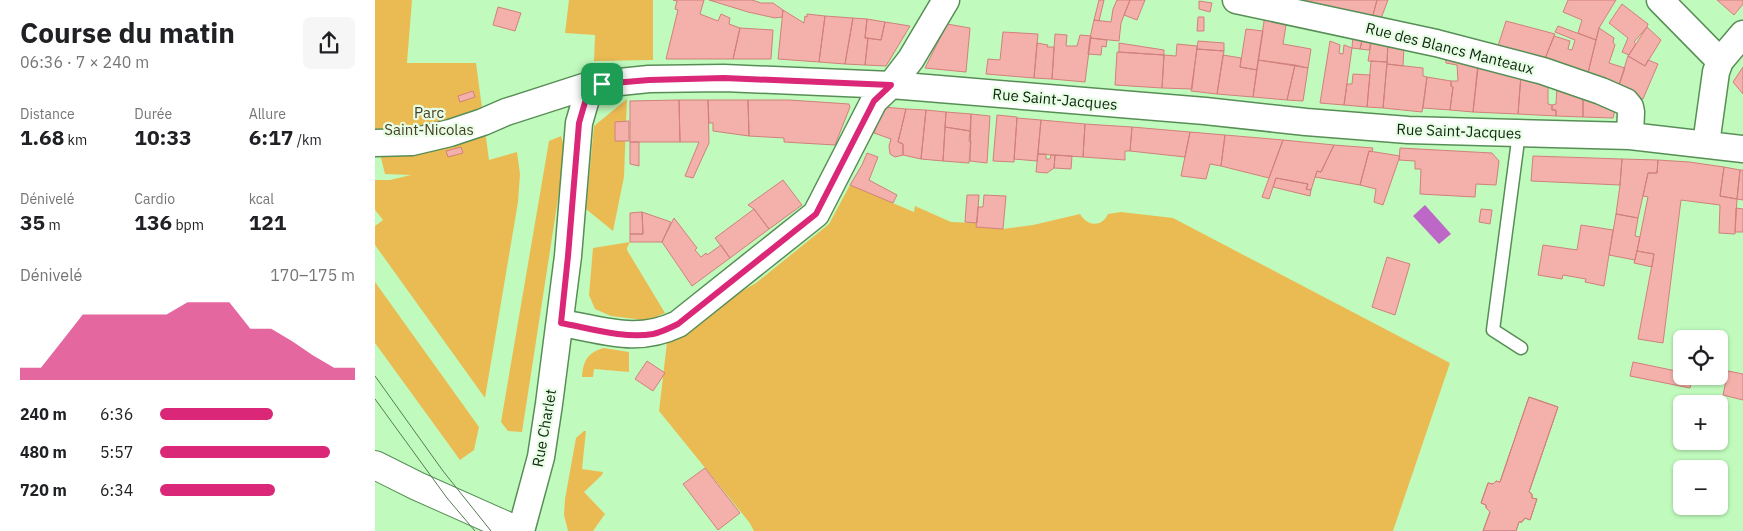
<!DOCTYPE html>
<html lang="fr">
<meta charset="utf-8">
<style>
body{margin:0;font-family:"IBM Plex Sans",sans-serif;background:#f6f6f6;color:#202124;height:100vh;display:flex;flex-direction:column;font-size:19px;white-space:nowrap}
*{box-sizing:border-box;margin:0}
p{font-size:16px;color:#757577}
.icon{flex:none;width:28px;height:28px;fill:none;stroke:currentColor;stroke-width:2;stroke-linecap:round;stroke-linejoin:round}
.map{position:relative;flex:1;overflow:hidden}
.side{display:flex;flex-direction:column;background:#fff;width:375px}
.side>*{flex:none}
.controls{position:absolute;left:1298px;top:330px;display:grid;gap:10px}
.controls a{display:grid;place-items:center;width:55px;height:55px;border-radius:8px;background:#fff;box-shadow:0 1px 4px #0004;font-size:25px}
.pin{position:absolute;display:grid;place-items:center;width:42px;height:42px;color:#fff;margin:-21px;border-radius:10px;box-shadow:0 2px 8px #0006}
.round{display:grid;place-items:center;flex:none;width:52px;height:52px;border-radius:8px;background:#f6f6f6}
.headline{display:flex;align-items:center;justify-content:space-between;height:85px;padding:0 20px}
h1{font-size:28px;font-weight:800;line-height:38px}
.metrics{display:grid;grid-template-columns:repeat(3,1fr);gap:8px;height:85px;padding:5px 20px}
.metrics div{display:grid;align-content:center}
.metrics b{font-size:21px;font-weight:800}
.metrics small{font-size:14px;font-weight:400}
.metrics p{font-size:14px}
.chart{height:140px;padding:10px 20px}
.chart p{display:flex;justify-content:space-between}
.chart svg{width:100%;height:90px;margin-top:5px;fill:#db2777;opacity:.7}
ul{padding:0 20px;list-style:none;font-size:16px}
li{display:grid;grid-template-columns:80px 60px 1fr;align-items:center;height:38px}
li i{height:12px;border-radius:6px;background:#db2777}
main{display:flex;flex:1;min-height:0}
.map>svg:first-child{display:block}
.green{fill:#ebbb53}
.water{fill:#bd67c6}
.building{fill:#f4b0ab;stroke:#d1807b}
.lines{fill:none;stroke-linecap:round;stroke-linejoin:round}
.lane-casing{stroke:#578e56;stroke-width:15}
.street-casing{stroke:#578e56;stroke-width:29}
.secondary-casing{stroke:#578e56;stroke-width:30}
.lane{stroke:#fff;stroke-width:12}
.street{stroke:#fff;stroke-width:26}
.secondary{stroke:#fff;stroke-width:28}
.tram{stroke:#567b54;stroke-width:1}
.route-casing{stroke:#fff;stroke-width:10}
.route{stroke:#db2777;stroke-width:6}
.labels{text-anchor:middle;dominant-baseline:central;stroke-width:4.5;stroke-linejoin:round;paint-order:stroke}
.street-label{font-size:15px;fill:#0f260f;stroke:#e7fee5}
.park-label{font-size:15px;fill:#493d27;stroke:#e7fee5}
</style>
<main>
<section class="side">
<div class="headline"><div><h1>Course du matin</h1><p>06:36 · 7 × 240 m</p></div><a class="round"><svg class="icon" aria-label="share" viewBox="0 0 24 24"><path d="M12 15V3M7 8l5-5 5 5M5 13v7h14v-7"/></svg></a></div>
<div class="metrics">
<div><p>Distance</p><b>1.68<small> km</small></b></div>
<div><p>Durée</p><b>10:33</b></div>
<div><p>Allure</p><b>6:17<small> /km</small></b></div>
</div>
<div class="metrics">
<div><p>Dénivelé</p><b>35<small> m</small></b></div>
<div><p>Cardio</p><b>136<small> bpm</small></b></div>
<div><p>kcal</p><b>121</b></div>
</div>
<div class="chart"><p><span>Dénivelé</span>170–175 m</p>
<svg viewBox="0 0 160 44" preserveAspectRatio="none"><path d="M0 44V38L10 38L20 25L30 12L40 12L50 12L60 12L70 12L80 6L90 6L100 6L110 19L120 19L130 25L140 32L150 38L160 38V44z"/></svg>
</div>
<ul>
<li><b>240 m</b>6:36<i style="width:58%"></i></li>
<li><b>480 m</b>5:57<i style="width:87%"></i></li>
<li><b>720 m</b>6:34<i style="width:59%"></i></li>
</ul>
</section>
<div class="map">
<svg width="1368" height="531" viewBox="0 0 1368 531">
<rect width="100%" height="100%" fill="#c0fbbd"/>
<path class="green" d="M0,0H37L32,63H101L114,160L142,152L145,174L143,202L110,398L0,245V226L8,220L0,210V180H15L36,175L10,174L0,134Z
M194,0H278V60L219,61L220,35L190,33Z
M252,99L249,177L238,231L211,209L219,126Z
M186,136L190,150L189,160L147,432L133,431L126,422L174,141Z
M475,185L539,212L540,206L576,222L602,223V227L628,229L658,225L705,214C713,227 727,227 733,214L746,212L798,218L1075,363L1018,531H379L374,522L284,411L293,334L381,283L454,224Z
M255,242L252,248V250L290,313L276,319L268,320L236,316L220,309L214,295L218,248Z
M0,282L104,427L99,450L85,460L0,343Z
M229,348L254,352V372L219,369L218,377H207C208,361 213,352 229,348Z
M209,431H211L207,469L228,472L227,475L209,492L230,514L218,531H193L189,515L190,499L201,438Z"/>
<path class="water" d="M1050,205L1076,234L1064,244L1038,216Z"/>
<path class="building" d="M298,0H329L325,14L343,21L346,14L355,18L354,24L365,28L358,59H291L303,10L300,9L302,1Z
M334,0H377L386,3H398L408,10L407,17L400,18L373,12Z
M724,0H729L724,21L719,20Z
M742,0H755L746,23L744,41L715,38L719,20L736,22L738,9Z
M755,0H770L762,20L749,15Z
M912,0H1002L997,19Z
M1002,0H1013L1005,21L997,19Z
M1193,0H1241L1224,28L1221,40L1203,33L1207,20L1188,12Z
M1342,0H1368V4L1359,15Z
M824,1L837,3L835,12L824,9Z
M1247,4L1273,24L1272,27L1259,42L1261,44L1254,55L1247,52L1253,38L1234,23Z
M123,7L146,13L140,31L118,25Z
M408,10L429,23L430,16L432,17V14L450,16L444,62L403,59Z
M890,15L912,19L908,44L936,49L933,68L883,60Z
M450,16L478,18L470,64L444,62Z
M823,17H829V31H822Z
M478,18L492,19L490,38H493L490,65L470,64Z
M492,19L510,22L506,40L490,38Z
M1131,21L1180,34L1169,61L1123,46Z
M510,22L535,26L511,66L490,65L493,38L506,40Z
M572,24L595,28L591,72L550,68Z
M1183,26L1221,40L1212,77L1169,61L1179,36L1195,41L1193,49L1197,50L1200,40L1180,32Z
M1272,27L1286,40L1270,66L1253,56Z
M365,28L398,30L396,59H358Z
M1224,28L1239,38L1238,42L1240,45L1234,63L1250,68L1242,91L1212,77Z
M871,29L888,31L882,70L865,67Z
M628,32L663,34L659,78L611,74L613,59L625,60Z
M680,34L692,35L691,46H702L705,35L716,36L710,82L677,79Z
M978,34L988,36L985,49L977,48Z
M988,36L997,38L994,50L985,49Z
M715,38L732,40L731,47L727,46L726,55L713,54Z
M997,38L1013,42L1012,62L993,61Z
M823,41L849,43V51L822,49Z
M955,41L965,45L964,53L968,54L969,45L977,48L969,105L945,103Z
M1013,42L1029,45L1028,66L1012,64Z
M662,43L673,45L672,47H679L677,79L659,78Z
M744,43L789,50V55L744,52Z
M802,44L822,46L817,89L787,88L789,55L801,56Z
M822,49L849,51L842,94L816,91Z
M742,52L789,55L787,88L740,85Z
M848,55L866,58L865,67L882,70L878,97L842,94Z
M1070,55L1104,60L1098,112L1075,110L1078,87L1076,86V81H1083L1082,65L1071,63Z
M1253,56L1270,66L1273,60L1283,64L1268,99L1242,91Z
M883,60L920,65L912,100L878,97Z
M996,61L1012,62L1008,108L992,107Z
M1103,63L1146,75L1143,114L1098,112Z
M1012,64L1048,68V76L1052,77L1047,112L1008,108Z
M920,65L933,68L928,101L912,100Z
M1368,67V94L1358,82Z
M978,74L995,75L992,107L969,105L972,84H977Z
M1146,75L1173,84V104L1177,105V110H1181V116L1143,114Z
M1052,77L1076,81V86L1078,87L1075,110L1048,108Z
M1182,87L1208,95V117L1181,116V110H1177V105L1181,104Z
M98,91L100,97L85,102L83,96Z
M1208,95L1241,105L1238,118L1208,117Z
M304,100H333L334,143L318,178L310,176L324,142H305Z
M304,100L305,142H255V101Z
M333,100H373L374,136L338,131V123H334Z
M373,100H414L474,104L475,107L460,145L409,142V138L374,136Z
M509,107L531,109L523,142L528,144V155L520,157L515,154L514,146L516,139L499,133Z
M531,109L551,110L546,159L528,155V144L523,142Z
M551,110L571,112L568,161L546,159Z
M571,112L596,114L595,131L570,127Z
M596,114L615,116L612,163L595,161Z
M622,115L642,117L639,162L618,161Z
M642,118L666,120L662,161L639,159Z
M666,120L710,124L708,157L663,154Z
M254,121V141H240V122Z
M710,124L757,127L755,151H750V160L708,157Z
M570,127L595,131L594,141H596L594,163L568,161Z
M757,127L815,132L810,157L755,151Z
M815,132L850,135L846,166L835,164L831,179L806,176Z
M850,135L908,140L894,178L846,166Z
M908,140L959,145L946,172L942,171L936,190L931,189L933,184L901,178L894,199L887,197Z
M255,142H264V166L255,164Z
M959,145L998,148L997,152L994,151L985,185L940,177L942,171L946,172Z
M86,147L88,153L73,157L71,151Z
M1025,148L1117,153L1124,161L1121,185L1101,184L1100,197L1045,194L1046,169H1040V161L1024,160Z
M994,151L1025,156L1008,205L999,202L1001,189L985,185Z
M492,153L503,157L494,180L522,195L518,203L475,185L487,165Z
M663,154H671V159H675L676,155H680L679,168L672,173L661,172Z
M680,155L697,156L696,169L679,168Z
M1158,156L1247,159L1245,185L1156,181Z
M1247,159L1283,160L1282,173H1273L1263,218L1241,214L1245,185Z
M1283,160L1314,162L1349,167L1345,196L1362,199L1360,234L1344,233L1345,205L1306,200L1288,343L1263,339L1279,254L1262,251L1273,197L1268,196L1273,173H1282Z
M1349,167L1365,170L1362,199L1345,196Z
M1365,170H1368V200L1362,199Z
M901,178L933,184L931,189L936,190L935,196L898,187Z
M408,180L427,205L394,229L379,209L373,205Z
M592,195H604L602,223L590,222Z
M609,195L631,196L628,229L601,227L603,207H608Z
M1361,208L1368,209V232H1360Z
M379,209L394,229L355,258L340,238Z
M1106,209L1117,210L1115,224L1104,222Z
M267,212L268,234H255V213Z
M267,212L296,222L287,242H255V234H268Z
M1241,214L1263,218L1260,236L1265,237L1260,260L1234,255Z
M299,218L322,248L320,250L326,257L331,253L332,255L346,245L355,258L317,286L287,242Z
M1206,225L1238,230L1229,286L1210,282L1211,279L1188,275L1187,279L1163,275L1168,245L1202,250Z
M1262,251L1279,254L1277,267L1259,263Z
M1012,257L1035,264L1020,315L997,307Z
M272,361L290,373L278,391L260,379Z
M1258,362L1306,372V376H1318L1315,388L1255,376Z
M1353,371L1368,374V400L1348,395Z
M1154,397L1183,407L1154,492L1157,494V498L1162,499L1155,520L1150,518L1147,522H1144L1141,531H1108L1115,512L1111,508V505L1106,503L1113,483L1118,484L1121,481L1125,482Z
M1154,397L1183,407L1154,492L1157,494V498L1162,499L1155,520L1150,518L1147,522H1144L1141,531H1108L1115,512L1111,508V505L1106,503L1113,483L1118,484L1121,481L1125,482Z
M330,468L365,513L343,530L308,484Z"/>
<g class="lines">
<g class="lane-casing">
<path id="lane" d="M1144,133L1118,330L1146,348"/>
</g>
<g class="street-casing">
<path id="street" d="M861,0L1061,43L1168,71L1226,91L1251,102L1255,107L1256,112L1255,136
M1285,0L1345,61
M0,143L37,142L75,133L108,122L131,112L215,85L274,79L349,78L516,85L830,111L931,122L1033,130L1255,136L1368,149
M1331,144L1341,72L1345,61L1368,34
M186,323C229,330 261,344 303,324L441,214L499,101L516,85L536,59L571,0
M146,531L166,457L174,404L193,256L204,123L215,85"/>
</g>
<g class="secondary-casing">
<path id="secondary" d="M0,465L42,486L143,531"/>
</g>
<use href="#lane" class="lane"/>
<use href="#street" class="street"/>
<use href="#secondary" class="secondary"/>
<path class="tram" d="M0,376L68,471L116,531
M0,399L72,498L100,531"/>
</g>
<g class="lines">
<g class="route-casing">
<path id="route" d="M349,78L516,85L499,101L441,214L303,324C295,328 287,332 278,334C249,339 214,328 186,323L193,256L204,123L215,85L274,80Z"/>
</g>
<use href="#route" class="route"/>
</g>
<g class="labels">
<g class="street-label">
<text transform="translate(1075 48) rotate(14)">Rue des Blancs Manteaux</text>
<text transform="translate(680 99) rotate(5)">Rue Saint-Jacques</text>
<text transform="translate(1084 131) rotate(2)">Rue Saint-Jacques</text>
<text transform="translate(169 428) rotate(-80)">Rue Charlet</text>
</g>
<g class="park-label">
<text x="54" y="112">Parc<tspan x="54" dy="17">Saint-Nicolas</tspan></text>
</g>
</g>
</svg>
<div class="controls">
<a><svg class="icon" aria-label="locate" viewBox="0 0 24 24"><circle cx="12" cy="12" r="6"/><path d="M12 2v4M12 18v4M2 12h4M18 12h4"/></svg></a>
<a>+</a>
<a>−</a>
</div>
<div class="pin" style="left:227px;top:84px;background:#1e9e55"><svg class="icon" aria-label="arrive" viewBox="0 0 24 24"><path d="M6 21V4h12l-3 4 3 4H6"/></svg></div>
</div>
</main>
